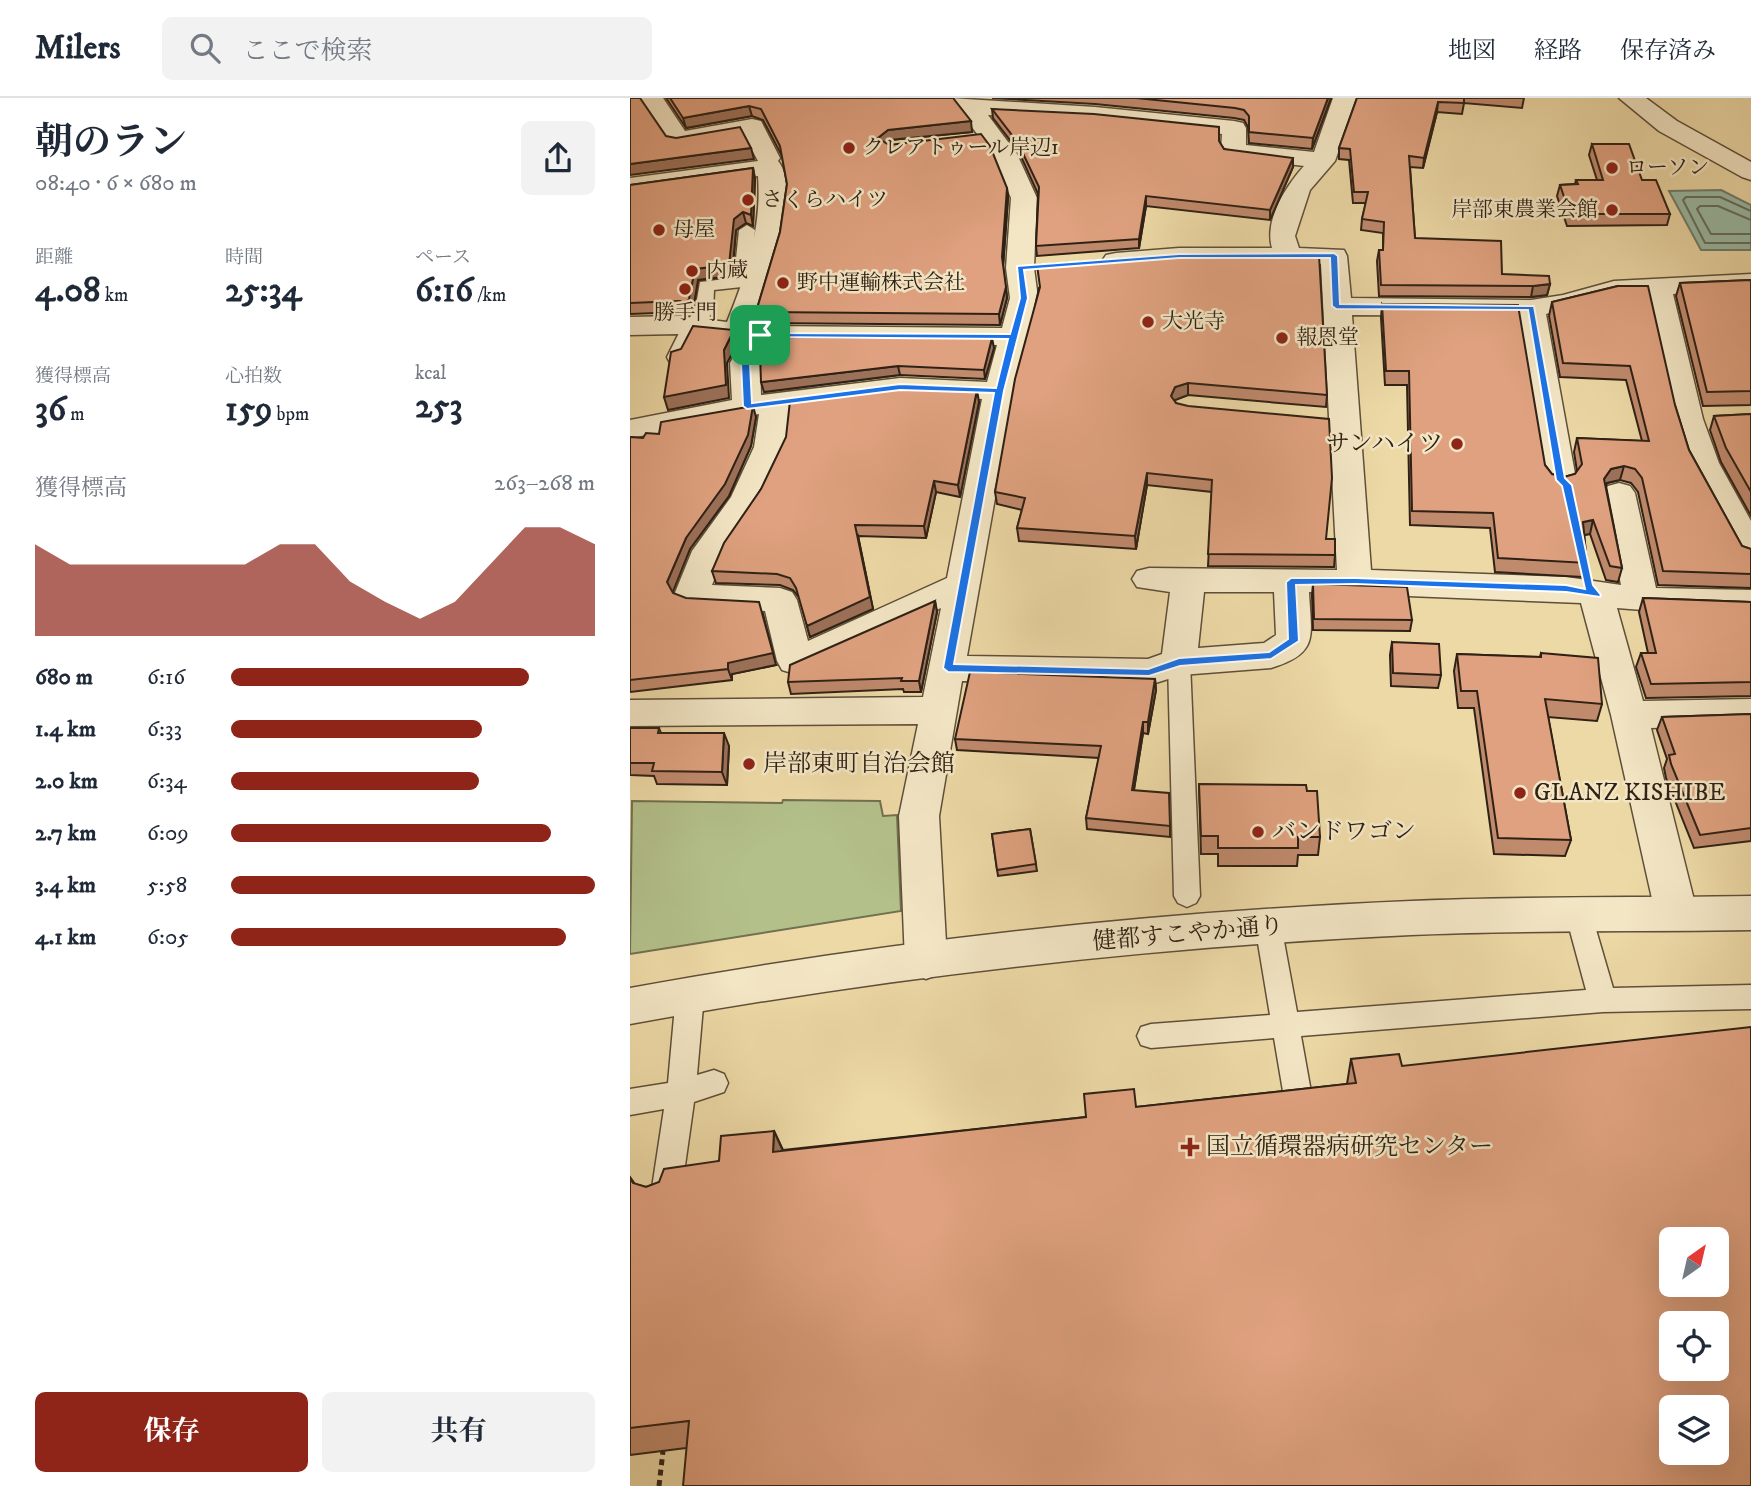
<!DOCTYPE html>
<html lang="ja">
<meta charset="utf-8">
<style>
body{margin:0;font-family:"IM FELL DW Pica","Noto Serif JP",serif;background:#f2f2f3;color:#1f2937;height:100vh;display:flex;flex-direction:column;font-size:26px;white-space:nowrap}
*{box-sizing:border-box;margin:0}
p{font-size:23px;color:#747a83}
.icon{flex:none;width:38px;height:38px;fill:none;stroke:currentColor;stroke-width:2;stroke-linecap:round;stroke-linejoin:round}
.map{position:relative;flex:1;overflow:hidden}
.details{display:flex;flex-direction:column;background:#fff;width:630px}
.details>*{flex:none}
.needle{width:46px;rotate:34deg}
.tools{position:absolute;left:1029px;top:1129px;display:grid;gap:14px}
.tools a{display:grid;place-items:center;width:70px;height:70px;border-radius:10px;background:#fff;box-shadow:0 7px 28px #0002;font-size:35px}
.pin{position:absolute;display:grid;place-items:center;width:60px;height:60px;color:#fff;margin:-30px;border-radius:14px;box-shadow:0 4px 10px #0006}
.round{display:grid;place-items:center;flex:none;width:74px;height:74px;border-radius:10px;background:#f2f2f3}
.head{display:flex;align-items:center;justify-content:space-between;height:119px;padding:0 35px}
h1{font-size:38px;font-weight:700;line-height:52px}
.figures{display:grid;grid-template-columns:repeat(3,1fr);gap:10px;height:119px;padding:7px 35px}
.figures div{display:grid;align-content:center}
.figures b{font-size:35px;font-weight:700}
.figures small{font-size:19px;font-weight:400}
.figures p{font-size:19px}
.chart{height:196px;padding:14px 35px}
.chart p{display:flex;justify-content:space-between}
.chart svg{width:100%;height:126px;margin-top:7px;fill:#8f2418;opacity:.7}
.button{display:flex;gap:14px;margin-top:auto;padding:14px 35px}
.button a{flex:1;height:80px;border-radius:10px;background:#8f2418;color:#fff;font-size:28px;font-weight:700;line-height:80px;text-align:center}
.button a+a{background:#f2f2f3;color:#1f2937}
ul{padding:0 35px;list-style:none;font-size:23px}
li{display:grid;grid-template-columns:112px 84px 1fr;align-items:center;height:52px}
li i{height:18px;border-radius:9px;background:#8f2418}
header{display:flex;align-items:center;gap:42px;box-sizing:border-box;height:98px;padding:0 35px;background:#fff;border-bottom:2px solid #e0e1e3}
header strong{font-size:33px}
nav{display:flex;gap:38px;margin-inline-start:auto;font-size:24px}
.search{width:490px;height:63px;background:#f2f2f3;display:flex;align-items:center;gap:18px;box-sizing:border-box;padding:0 24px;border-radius:10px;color:#747a83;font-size:26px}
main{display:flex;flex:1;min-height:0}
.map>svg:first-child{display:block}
.green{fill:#b3c08a;stroke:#717050;stroke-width:2}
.water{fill:#99baa6;stroke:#6f7d6c;stroke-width:2}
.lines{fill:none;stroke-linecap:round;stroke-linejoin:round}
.shore{stroke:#646e5e;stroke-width:2}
.service-casing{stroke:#5e4f39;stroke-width:3}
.minor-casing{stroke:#5e4f39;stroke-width:3}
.tertiary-casing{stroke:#5e4f39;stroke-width:3}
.path{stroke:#2f2115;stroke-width:5;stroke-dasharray:6 4.5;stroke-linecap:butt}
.service{fill:#f3e6c5;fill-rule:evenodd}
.minor{fill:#f3e6c5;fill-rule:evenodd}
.tertiary{fill:#f3e6c5;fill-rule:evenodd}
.wall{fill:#c08a6d;stroke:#2f2115;stroke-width:2}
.shaded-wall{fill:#9c7159;stroke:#2f2115;stroke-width:2}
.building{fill:#dfa17f;stroke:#2f2115;stroke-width:2;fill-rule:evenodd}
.route{fill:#1a73e8;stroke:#fff;stroke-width:2;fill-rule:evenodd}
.poi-dot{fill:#8f2418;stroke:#f3e6c5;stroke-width:2.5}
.labels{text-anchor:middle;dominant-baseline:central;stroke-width:5;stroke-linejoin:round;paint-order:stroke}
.far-poi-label{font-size:21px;fill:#2f2115;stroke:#f3e6c5;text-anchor:start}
.poi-label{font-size:24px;fill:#2f2115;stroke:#f3e6c5;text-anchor:start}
.street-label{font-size:24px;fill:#2f2115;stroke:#f3e6c5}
</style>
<header>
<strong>Milers</strong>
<div class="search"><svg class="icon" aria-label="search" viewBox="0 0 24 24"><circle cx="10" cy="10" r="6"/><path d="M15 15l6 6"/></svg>ここで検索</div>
<nav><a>地図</a><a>経路</a><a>保存済み</a></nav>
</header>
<main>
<section class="details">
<div class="head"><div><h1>朝のラン</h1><p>08:40 · 6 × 680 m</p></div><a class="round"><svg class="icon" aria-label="share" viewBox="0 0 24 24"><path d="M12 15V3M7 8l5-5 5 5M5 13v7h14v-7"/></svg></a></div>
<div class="figures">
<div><p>距離</p><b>4.08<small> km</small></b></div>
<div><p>時間</p><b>25:34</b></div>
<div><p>ペース</p><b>6:16<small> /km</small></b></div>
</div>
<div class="figures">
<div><p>獲得標高</p><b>36<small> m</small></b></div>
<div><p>心拍数</p><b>159<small> bpm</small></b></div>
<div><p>kcal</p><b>253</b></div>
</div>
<div class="chart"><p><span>獲得標高</span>263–268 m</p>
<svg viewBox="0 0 160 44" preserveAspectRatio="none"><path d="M0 44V12L10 19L20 19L30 19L40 19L50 19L60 19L70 12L80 12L90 25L100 32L110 38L120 32L130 19L140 6L150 6L160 12V44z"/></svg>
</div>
<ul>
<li><b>680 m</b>6:16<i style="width:82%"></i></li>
<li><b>1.4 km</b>6:33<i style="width:69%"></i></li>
<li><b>2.0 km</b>6:34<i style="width:68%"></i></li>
<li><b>2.7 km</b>6:09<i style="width:88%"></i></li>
<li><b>3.4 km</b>5:58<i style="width:100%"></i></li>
<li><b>4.1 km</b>6:05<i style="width:92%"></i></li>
</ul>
<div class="button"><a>保存</a><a>共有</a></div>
</section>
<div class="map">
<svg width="1121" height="1388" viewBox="0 0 1121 1388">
<rect width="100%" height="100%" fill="#edd9a6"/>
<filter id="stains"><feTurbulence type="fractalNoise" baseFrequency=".00286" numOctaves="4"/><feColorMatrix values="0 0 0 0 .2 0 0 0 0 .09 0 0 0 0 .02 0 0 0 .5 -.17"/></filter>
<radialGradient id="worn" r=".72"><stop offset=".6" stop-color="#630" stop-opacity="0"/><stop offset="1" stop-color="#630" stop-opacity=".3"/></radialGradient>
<path class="green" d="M153,702L250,703L253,718L267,717L271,813L0,856L2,703L152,705Z"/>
<path class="water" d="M1091,92L1121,107V152H1071L1039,93Z"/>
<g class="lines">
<path class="shore" d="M1121,113L1090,99H1056L1053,102L1075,145H1121
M1121,122L1088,108H1070L1067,111L1081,136H1121"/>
<g class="service-casing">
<path id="service" d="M117,127L125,132L121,184L112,189L84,192L83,214L69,231L53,263L46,265L39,263L37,259L52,229L65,213L70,184L104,180L109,132Z
M549,556L557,558L560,564L570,798L566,805L557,809L548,805L544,798L538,564L541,558Z
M949,807L958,810L962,818L983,890L1121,887V911L973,914L671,938L683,1005L679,1014L669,1018L659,1014L655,1005L644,940L521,950L511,947L507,938L511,929L521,926L640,917L625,827L629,819L638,816L647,819L651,827L667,914L956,892L936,818L940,810Z
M60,885L70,889L74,897L67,977L84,972L94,976L98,985L94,994L64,1004L50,1103L46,1113L35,1117L24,1113L20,1103L34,1011L0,1017V991L38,985L46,897L50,889Z"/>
</g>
<g class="minor-casing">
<path id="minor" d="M9,0H33L55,33L122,21L131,23L150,60L148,63C173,92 136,195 125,228L372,230L380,200L376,170L381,100L363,57L320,0L465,9L604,23L613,25L616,30V47L684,54L703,0H727L705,63L680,92L665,138L669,150L714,152L717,158L721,200L901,202L933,197L984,183L1121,176V192L1043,196L1073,321L1089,365L1121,423V464L1109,461L1057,365L1043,321L1016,198L986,199L916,216L946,381L941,388L930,391L919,388L914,381L888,218L722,217L741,472L936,479L991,487L973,395L978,388L989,385L1000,388L1005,395L1026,490L1121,492V516L1051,515L987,510L1013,603L1121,601V627L1021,630L1067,814L1061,826L1046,831L1031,826L1025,814L981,617L951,505L679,494C681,538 690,555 641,570L551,577L519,587L332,583L309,718L317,863L311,875L296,881L281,875L275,863L269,718L288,626L0,628V602L293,599L311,510L165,576L152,572L147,563L135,513L61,509L49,505L44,497L62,453L101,399L124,349L129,316L0,340V322L102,302L100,265L112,243L48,236L0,237V219L48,218L97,224C116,177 132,130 128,78L0,96V80L128,63L114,37L48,48L39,46ZM358,17L465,23L592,36L591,53L594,58L674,68C656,88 634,122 642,150H549L486,155L476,157L472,163L476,169L486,171L549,166H691L707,472L519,470L507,473L502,481L507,489L540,494L532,556L518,561L337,558L384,293L408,200L404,170L407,100L387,56ZM140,246L367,247L357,284L270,280L131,297L130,265ZM270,298L352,301L317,480L178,543L167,502L162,494L150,490L82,487L95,455L132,401L156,349L160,312ZM574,494H644L646,537L634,545L568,550Z"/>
</g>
<g class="tertiary-casing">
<path id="tertiary" d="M989,0H1016L1047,23L1121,64V82L1112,79L1029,33Z
M1121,798V832C1008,834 894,832 781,837C520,849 257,879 0,926V890C257,843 520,814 781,803C894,798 1008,800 1121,798Z"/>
</g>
<path class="path" d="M29,1388L33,1353"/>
<use href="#service" class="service"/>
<use href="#minor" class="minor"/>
<use href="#tertiary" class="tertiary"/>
</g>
<path class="wall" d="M36,0H323L342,34L260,42L256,45L377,90L378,100L373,168L377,200L370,227L129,225L126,214L150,134L157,86L152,58L133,22L122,18L56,30Z
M362,0H701L682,51L619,45L618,29L614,22L604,20L465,6Z
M727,0H894L892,10L834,5L832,16L807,14L793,70L780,69L785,140L872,176L920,186L917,197L901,199L749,198L747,163L749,152H753V135L731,132L732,121L736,105H723L719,62L709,61V50Z
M362,11L589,44L594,51L663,69L640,122L516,108L509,150L407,158L406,148L408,96L389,54L363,20Z
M962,46L1012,82L1040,116L1037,127L937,128L927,98L930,87L945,86L946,82H967L959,57Z
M123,70L125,81L123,128L116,125L106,132L102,178L68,182L63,212L59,217L53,214L0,216V87Z
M1121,182V307L1073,308L1046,198L1050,185Z
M988,188L1045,307L1059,352L1112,448L1121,451V490L1028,487L1008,394L1001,385L990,382L977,385L976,388L992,470L988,484L976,482L960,436L954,437L957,465L953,479L865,474L860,430L780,427L777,287H755L751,220L752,206L915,367L922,376L934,379L945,376L947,373L944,354L947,340L1012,343L996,282L930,279L919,218L922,204Z
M409,190L697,297L696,309L558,297L545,302L544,303L696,441L705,457L704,469L578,468L582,394L517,387L506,451L389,443L387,430L392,412L367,406L365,394Z
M364,250L355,281L270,277L134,294Z
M349,304L330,399L306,394L296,440L228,438L243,511L180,539L170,501L163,492L150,487L86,485L82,473L131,391Z
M1121,316V418L1091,364L1080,332L1084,318Z
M126,319L121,348L99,398L60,451L42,494L146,567L102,576V582L0,594V339L13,340L29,336Z
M683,486L782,522L780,533L683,532L682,497Z
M1013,500L1121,504V598L1016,600L1006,569L1011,555H1018L1009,514Z
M305,503L307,514L291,594H274L273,591L161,596L158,584Z
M762,544L811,577L808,590L761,588L760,557Z
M911,555L972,606L967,623L918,619L941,742L935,758L864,756L844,610H828L824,573L827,556L910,559Z
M525,581L526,592L518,636L513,635L504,692L540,728V739L457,731L456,720L469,660L327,652L325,641Z
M1121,616V743L1064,750L1036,680L1034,670L1037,661L1027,632L1032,619Z
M0,630H29L31,635L99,648L97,687L27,686L24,678L0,677Z
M569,686L677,693L690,739L688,757H668L667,768H588V756H571Z
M400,731L407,773L368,778L362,736Z
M721,961L772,968L56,1350L0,1357V1079L5,1086L16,1089L89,1063L144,1033L153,1052L456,1019L506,1009L717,986Z"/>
<path class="shaded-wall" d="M698,0H701L682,51L683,40Z
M808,4L807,14L793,70L794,60Z
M119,8L122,18L56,30L53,20Z
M341,23L342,34L260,42L250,51L248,40L258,32Z
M121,50L124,61L0,77V66Z
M663,60V69L640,122V112Z
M123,70L125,81L123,128L121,117Z
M377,90L378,100L373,170L372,159Z
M516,98V108L509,150V141Z
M113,114L116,125L106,132L102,178L68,182L63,212L59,217L55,206L65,171L104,121Z
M920,186L917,197L901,199L903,188Z
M376,189L377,200L370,227L369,216Z
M104,232L108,245L97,265L99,300L38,312L34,299L94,252Z
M362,240L364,250L355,281L354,272Z
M268,268L270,277L134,294L131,284Z
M558,285V297L545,302L541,310V298L545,289Z
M347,292L349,304L330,399L328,387Z
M123,308L126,319L121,348L99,398L60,451L42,496L37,484L56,440Z
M994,368L990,382L977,385L970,396L974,381L981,371Z
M517,375V387L506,451L505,438Z
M304,383L306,394L296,440L294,428Z
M963,422L960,436L949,438L953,424Z
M228,438L243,511L180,539L177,528Z
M305,503L307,514L291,594L289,583Z
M133,516L146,567L102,576V582L98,571V565Z
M525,581L526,592L518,636V624Z
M513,624V635L502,703V692Z
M94,635L99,648L97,687L92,674Z
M144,1033L158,1064L143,1054Z"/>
<path class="building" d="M0,0H10L36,38L46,40L110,29L121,50L0,66Z
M40,0H323L341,23L258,32L248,40L259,47L351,36L360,48L377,90L372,159L376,189L369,216L126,214L150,134L157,86L150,48L131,11L119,8L53,20Z
M506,0H698L683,40L619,34V18L614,12L605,10Z
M727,0H834V5L808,4L794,60L779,58L785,140L871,143L872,176L919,178L920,186L903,188L751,187L749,152H753L754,124L732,121L738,94H724L720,51L709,50Z
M362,11L464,16L589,29V43L594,51L663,60L640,112L516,98L509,141L406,148L409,89L388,45Z
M962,46H999L1012,82H1026L1040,116H940L930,87L948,86L946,82H973Z
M123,70L121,117L113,114L104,121L99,167L65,171L59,201L55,206L50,203L0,205V87Z
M689,157L697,297L558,285L545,289L541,298L546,305L558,308L699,321L702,380L696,441H705V457L578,456L582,382L517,375L505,438L387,430L395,400L365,394L385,281L410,189L407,167L516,159Z
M1121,182V293L1077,294L1050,185Z
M988,188H1018L1045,307L1059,352L1112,448L1121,451V476L1033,473L1012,380L1005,371L994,368L981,371L974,381L992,470L980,468L963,422L953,424L957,465L868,460L863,415L782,413L779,273H756L752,206L888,207L915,367L922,376L934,379L945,376L952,366L947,340L1019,343L1000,268L933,265L922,204Z
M63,228L104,232L94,252L96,287L34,299L41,254L51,251Z
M139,239L362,240L354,272L268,268L131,284L130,256Z
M268,289L347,292L328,387L304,383L294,428L225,427L240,499L177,528L166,490L160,480L147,476L82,473L94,445L131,391L156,339L160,303Z
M123,308L118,337L95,386L56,440L37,484L43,495L56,500L129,504L143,555L98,565V571L0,582V339L13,340L16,335L29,336L31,324Z
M1121,316V394L1096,350L1084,318Z
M683,486L777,489L782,522L684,521Z
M1013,500L1121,504V584L1021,586L1011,555H1026Z
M305,503L289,583H271L272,580L158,584L160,567Z
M762,544L809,546L811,577L763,575Z
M911,555L968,560L972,606L915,601L941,742L868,740L847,593H831L827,556L911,559Z
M340,574L525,581L518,624H513L502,692L539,695L540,728L456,720L471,648L325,641Z
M1121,616V730L1070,737L1041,666L1039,657L1045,656L1032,619Z
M0,630H29L28,635H94L92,674L22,673L24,665H0Z
M569,686L676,687L677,693H687L690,739H668V750H588V738H571Z
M400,731L406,766L367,772L362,736Z
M1121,929V1388H53L59,1323L0,1330V1080L3,1085L16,1089L29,1084L34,1071L89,1063L91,1038L144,1033L143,1054L456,1019L454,996L504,991L506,1009L726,985L721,961L769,956L772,968ZM1041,1141H1087V1186H1041ZM1041,1225H1087V1270H1041ZM1041,1309H1087V1354H1041Z"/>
<path class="route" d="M704,155L708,158L710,206L904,208L935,380L942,387L963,487L971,497L970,499L936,494L725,486L666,487L669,543L641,561L550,568L519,578L318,574L313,570L364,295L270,292L117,311L113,308L111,265L127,235L380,236L390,200L387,168L549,156ZM549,160H700L702,208L706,211L898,212L926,382L932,388L955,491L936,487L725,480H661L656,484L658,541L639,554L549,560L518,571L324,566L374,293L398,200L394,172ZM133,239L378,241L366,290L270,286L122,305L120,265Z"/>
<g class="poi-dot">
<circle cx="219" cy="50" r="7"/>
<circle cx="982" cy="70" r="7"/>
<circle cx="118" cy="102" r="7"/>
<circle cx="982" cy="112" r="7"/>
<circle cx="29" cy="132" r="7"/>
<circle cx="62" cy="173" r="7"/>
<circle cx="153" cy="185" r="7"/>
<circle cx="55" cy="191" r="7"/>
<circle cx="518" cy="224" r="7"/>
<circle cx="652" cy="240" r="7"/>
<circle cx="827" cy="346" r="7"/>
<circle cx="119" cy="666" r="7"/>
<circle cx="890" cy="695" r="7"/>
<circle cx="628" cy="734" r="7"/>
<path d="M556.5 1038.5h7v7h7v7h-7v7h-7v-7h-7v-7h7z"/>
</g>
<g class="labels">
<g class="far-poi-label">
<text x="233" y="50">クレアトゥール岸辺1</text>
<text x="996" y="70">ローソン</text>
<text x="132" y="102">さくらハイツ</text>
<text x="968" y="112" text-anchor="end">岸部東農業会館</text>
<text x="43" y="132">母屋</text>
<text x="76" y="173">内蔵</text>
<text x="167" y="185">野中運輸株式会社</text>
<text x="55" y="215" text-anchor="middle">勝手門</text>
<text x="532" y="224">大光寺</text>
<text x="666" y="240">報恩堂</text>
</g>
<g class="poi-label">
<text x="813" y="346" text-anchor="end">サンハイツ</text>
<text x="133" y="666">岸部東町自治会館</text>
<text x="904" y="695">GLANZ KISHIBE</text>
<text x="642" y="734">バンドワゴン</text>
<text x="576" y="1049">国立循環器病研究センター</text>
</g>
<g class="street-label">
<text transform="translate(558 836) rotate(-5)">健都すこやか通り</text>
</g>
</g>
<rect width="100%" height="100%" filter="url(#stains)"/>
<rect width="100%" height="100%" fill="url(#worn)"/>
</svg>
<div class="tools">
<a><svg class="needle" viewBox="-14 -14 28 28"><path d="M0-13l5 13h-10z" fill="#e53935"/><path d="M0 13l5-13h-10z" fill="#747a83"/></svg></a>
<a><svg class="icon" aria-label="locate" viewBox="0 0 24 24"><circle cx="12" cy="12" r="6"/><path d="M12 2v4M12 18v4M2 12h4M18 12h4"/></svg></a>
<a><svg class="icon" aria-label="layers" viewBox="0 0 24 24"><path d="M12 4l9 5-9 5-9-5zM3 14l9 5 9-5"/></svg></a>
</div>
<div class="pin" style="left:130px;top:237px;background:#1e9e55"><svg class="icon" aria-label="arrive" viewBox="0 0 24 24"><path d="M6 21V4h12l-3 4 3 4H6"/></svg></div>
</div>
</main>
